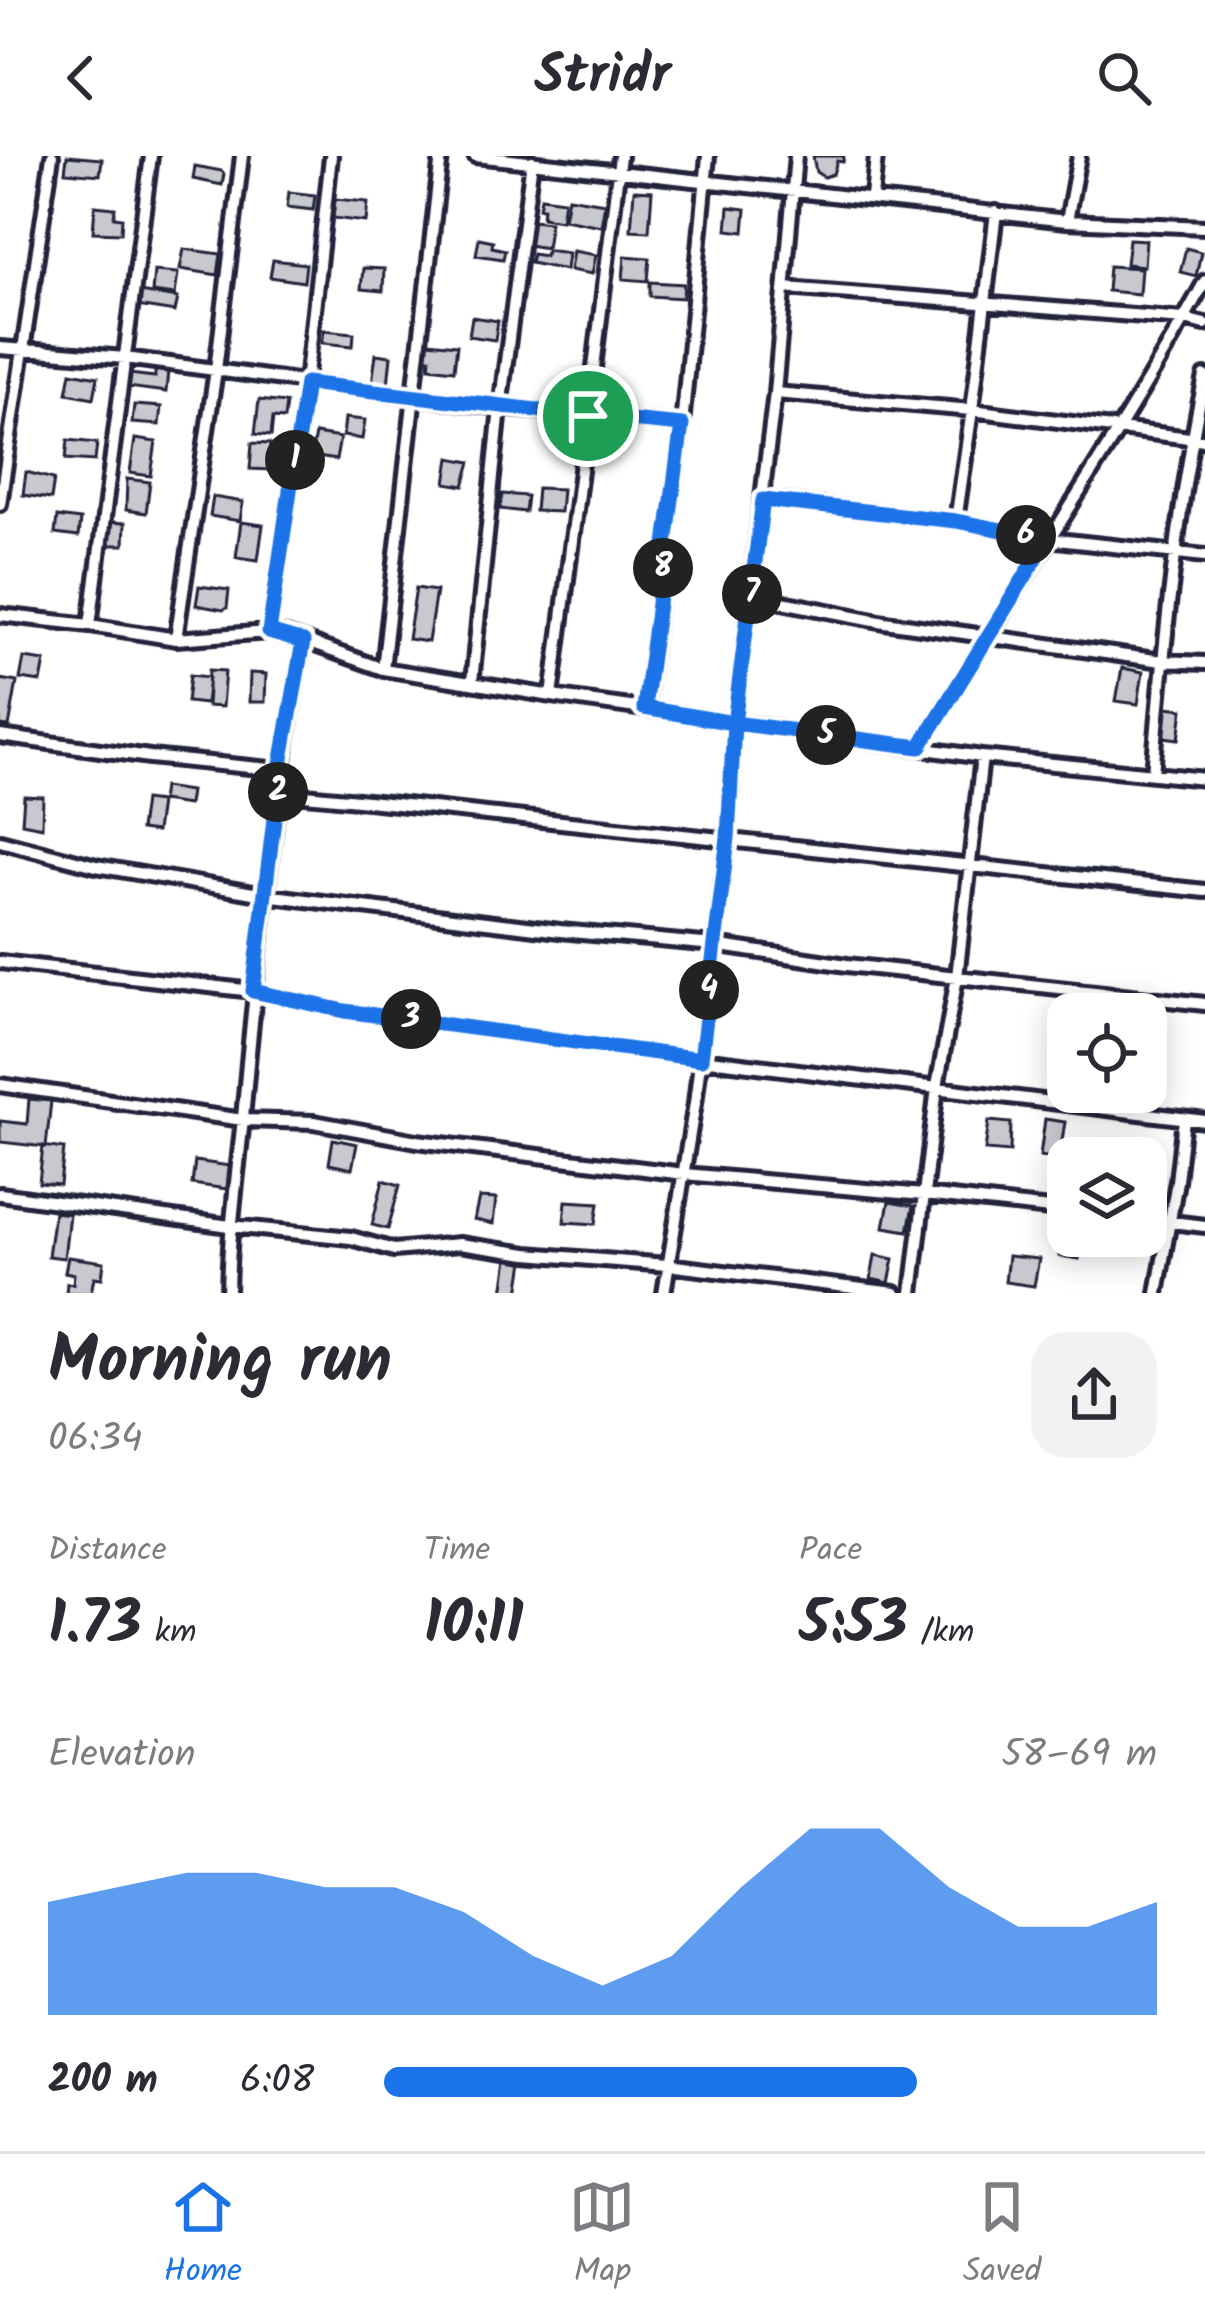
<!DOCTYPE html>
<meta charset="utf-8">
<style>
body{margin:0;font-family:Kalam,sans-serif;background:#f2f2f3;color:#2b2b33;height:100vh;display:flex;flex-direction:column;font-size:45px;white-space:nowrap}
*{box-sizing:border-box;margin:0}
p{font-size:39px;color:#7c7c81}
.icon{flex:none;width:66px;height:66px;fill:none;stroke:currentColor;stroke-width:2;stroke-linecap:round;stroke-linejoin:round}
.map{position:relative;height:1137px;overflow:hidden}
.panel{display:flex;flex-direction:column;background:#fff;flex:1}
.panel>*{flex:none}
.buttons{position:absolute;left:1047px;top:837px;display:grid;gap:24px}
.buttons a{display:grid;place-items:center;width:120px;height:120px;border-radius:24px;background:#fff;box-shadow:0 6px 30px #0003;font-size:60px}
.pin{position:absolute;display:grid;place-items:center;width:102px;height:102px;color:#fff;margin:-51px;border:6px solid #fff;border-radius:50%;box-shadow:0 3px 12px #0007}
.km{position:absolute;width:60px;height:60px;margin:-30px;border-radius:50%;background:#222;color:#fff;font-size:33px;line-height:60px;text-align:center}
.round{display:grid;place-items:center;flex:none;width:126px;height:126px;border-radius:36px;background:#f2f2f3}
.overview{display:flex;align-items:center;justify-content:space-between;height:204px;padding:0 48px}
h1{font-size:66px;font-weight:800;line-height:90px}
.metrics{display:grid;grid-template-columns:repeat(3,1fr);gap:18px;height:204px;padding:12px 48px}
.metrics div{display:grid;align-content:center}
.metrics b{font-size:60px;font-weight:800}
.metrics small{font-size:33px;font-weight:400}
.metrics p{font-size:33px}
.chart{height:336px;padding:24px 48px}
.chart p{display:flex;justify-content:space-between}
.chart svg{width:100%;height:216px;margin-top:12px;fill:#1a73e8;opacity:.7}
ul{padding:0 48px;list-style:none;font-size:39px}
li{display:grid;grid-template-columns:192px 144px 1fr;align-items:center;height:90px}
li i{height:30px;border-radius:15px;background:#1a73e8}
header{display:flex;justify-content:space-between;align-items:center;height:156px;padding:0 48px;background:#fff;font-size:54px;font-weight:800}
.dock{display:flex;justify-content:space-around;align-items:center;height:168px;border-top:3px solid #e1e1e2;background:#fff;font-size:33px;color:#7c7c81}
.dock a{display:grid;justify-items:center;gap:6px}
.dock .active{color:#1a73e8}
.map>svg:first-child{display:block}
.building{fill:#c8c8cf;stroke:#22223b;stroke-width:3}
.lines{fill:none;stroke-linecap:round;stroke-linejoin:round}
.street-casing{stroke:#22223b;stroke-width:20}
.street{stroke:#fff;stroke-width:10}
.route-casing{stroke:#fff;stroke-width:24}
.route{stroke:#1a73e8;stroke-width:15}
</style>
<header><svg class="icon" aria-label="back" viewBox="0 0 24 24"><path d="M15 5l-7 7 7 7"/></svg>Stridr<svg class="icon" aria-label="search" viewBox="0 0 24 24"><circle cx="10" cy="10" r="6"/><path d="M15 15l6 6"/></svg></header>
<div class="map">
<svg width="1205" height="1137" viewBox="0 0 1205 1137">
<rect width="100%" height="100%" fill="#fff"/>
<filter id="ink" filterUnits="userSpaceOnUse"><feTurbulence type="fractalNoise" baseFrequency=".00833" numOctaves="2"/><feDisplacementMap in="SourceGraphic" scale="24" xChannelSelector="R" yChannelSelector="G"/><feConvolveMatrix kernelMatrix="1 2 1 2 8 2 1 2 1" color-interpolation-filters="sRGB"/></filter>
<g filter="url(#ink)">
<path class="building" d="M67,0L102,3L100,19L65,16Z
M813,0H844L843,6L837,5L833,18L824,21L816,16Z
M195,10L222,15L224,18L222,29L193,23Z
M634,34L652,35L649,75L631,74Z
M289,36L315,39L313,54L287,51Z
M541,41L564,44L561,64L542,61L543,52H539Z
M568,41L605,47L601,70L564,63Z
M335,43L368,46L366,66L333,62Z
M95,50L115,52L114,61L122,62L121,77L93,76Z
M729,51L746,53L744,76L727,74Z
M532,64L550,66L546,92L528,89Z
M479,82L493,85L492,91L505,94L503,103L476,99Z
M1129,83L1146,84L1144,110L1126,108Z
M1186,92L1201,96L1196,120L1180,116Z
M184,93L221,98L218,119L180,113Z
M546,94L568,97L566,114L530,107L532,98L545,100Z
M573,95L596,99L592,118L570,114Z
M625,100L650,102L648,125L623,123Z
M273,104L306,108L304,126L270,121Z
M1109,110L1141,112L1139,138L1107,135Z
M363,112L384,113L383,135L361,133Z
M154,115L178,117L175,139L152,136Z
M650,126L684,128L683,142L650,140Z
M139,136L178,142L175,156L137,150Z
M472,161L498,165L495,184L469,180Z
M324,174L354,177L353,190L322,187Z
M428,186L457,189L454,214L429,211L430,202H426Z
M376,198L391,200L388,229L372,227Z
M155,214L168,215L166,236L128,231L129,218L155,221Z
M71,216L98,221L94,242L67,237Z
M259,244L286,247L284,263L273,262L271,280L255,278Z
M134,249L161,251L159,269L132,267Z
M345,262L365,264L362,283L343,280Z
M315,278L340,282L336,304L311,300Z
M135,283L156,286L151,320L130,317Z
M68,284L97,287L95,305L66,303Z
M252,287L270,288V314L250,313Z
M450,302L471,306L464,330L446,327Z
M26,316L54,323L51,343L23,339Z
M127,323L150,326L146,357L126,354Z
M537,332L562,333L560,356L535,355Z
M502,338L527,340L525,356L500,353Z
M213,341L243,346L240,365L210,360Z
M57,361L80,364L78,381L55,378Z
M109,366L125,367L124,389H107Z
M241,366L263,369L258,404L236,401Z
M199,430L229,434L227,452L223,454L196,449Z
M416,432L436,435L428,486L408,483Z
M24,502L45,505L41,526L20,523Z
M1122,512L1143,516L1138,548L1116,545Z
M209,514L225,515L222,551L207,550Z
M250,517L266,518L265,546H249Z
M190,519L209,521L206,548L187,546Z
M0,523L17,526L9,571L0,570Z
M1167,551L1183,553L1179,583L1163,581Z
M163,631L190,635L188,649L161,645Z
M24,640L43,641L42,671L22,667Z
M144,644L160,646L156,676L140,674Z
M29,943L51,945L46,991L0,986V965L27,968Z
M1045,963L1065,966L1059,1003L1040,1000Z
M989,965L1011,967L1010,996L985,994Z
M333,983L357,988L352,1013L329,1008Z
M43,990L64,993L60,1029L39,1027Z
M195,1005L230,1010L227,1033L192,1028Z
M383,1024L400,1029L388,1073L372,1069Z
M479,1042L496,1043L493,1068L474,1064Z
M566,1045L599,1047L596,1068L564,1066Z
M889,1046L913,1050L908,1075L884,1071Z
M54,1056L69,1058L64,1102L48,1100Z
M1062,1081L1079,1084V1103L1059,1100Z
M875,1099L894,1103L889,1127L871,1123Z
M1008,1100L1039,1103L1034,1130L1005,1126Z
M68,1101L104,1106L102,1122L94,1121L91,1137H66L67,1127L73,1128L74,1118L65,1116Z
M508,1102L524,1105L519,1137H503Z"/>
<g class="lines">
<g class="street-casing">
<path id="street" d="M475,0L1067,65L1205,71
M872,42L876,0
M1067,65L1079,0
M786,132L1184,163L1205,168
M0,192L125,202L500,252L588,260L620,0
M775,237L972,254L1205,284
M763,343L956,365L1048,383L1205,400
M0,348L52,0
M956,365L972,254L996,56
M751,440L885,466L1162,505L1205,507
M0,459L90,469L176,483L269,476L287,479L383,513L552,540L982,601L1205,623
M90,469L151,0
M269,476L306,227L331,0
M176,483L216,214L242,0
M383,513L441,0
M472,526L500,252L532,5
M552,540L588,260L682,269
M645,552L682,269L708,0
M0,580L150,601L280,614
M920,591C1014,435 1117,285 1205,125
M1153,618C1164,485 1177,351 1205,220
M277,637C354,642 429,652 505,660C738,684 971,712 1205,735
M0,685L96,710L265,739L560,775L714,789L847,809L1205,848
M0,806L253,835L345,855L701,903L1205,965
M0,929L243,964L314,966L417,985L684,1018L924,1039L1068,1055
M0,1038L230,1070L351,1082L394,1094L459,1088L527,1098L667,1109L895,1137
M1146,1063L1205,1070
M228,1137C229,1078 237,1021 243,962C257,802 275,644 303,486
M664,1137L695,947L728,681L734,567L775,237L796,0
M912,1137L937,931L957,821L982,601
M1157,1137L1177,1025L1184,963"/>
</g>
<use href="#street" class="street"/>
</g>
</g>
<g class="lines" filter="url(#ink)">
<g class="route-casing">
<path id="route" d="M588,260L306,227L269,476L303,486L280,614L253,835L345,855L701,903L728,682L734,567L920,591L1048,383L956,365L763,344L734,567L644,552L682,269L588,260"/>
</g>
<use href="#route" class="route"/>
</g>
</svg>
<div class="buttons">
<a><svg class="icon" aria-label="locate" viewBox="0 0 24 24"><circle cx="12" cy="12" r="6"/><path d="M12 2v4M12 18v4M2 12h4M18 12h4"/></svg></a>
<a><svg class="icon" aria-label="layers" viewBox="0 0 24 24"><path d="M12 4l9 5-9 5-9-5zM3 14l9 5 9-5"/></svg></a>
</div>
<div class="pin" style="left:588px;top:260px;background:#1e9e55"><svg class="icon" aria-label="arrive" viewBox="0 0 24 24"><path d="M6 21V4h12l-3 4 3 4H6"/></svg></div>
<b class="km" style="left:295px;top:304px">1</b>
<b class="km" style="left:278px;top:636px">2</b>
<b class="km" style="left:411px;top:863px">3</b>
<b class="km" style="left:709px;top:834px">4</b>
<b class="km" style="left:826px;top:579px">5</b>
<b class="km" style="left:1026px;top:379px">6</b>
<b class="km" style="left:752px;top:438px">7</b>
<b class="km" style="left:663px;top:412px">8</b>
</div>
<section class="panel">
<div class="overview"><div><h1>Morning run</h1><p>06:34</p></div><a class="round"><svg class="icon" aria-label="share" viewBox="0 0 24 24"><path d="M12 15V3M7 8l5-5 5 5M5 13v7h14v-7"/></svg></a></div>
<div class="metrics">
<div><p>Distance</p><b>1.73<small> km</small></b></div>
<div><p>Time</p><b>10:11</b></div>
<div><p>Pace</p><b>5:53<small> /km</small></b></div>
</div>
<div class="chart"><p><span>Elevation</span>58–69 m</p>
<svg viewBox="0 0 160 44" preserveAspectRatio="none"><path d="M0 44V21L10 18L20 15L30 15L40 18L50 18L60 23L70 32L80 38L90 32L100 18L110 6L120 6L130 18L140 26L150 26L160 21V44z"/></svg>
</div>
<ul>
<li><b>200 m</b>6:08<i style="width:69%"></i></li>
</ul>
</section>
<nav class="dock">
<a class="active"><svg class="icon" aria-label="home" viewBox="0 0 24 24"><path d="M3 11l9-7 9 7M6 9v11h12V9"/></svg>Home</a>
<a><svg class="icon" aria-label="map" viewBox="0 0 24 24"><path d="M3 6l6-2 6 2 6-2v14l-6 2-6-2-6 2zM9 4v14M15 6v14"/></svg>Map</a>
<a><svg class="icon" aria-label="saved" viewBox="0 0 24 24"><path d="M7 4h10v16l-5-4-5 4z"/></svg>Saved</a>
</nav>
